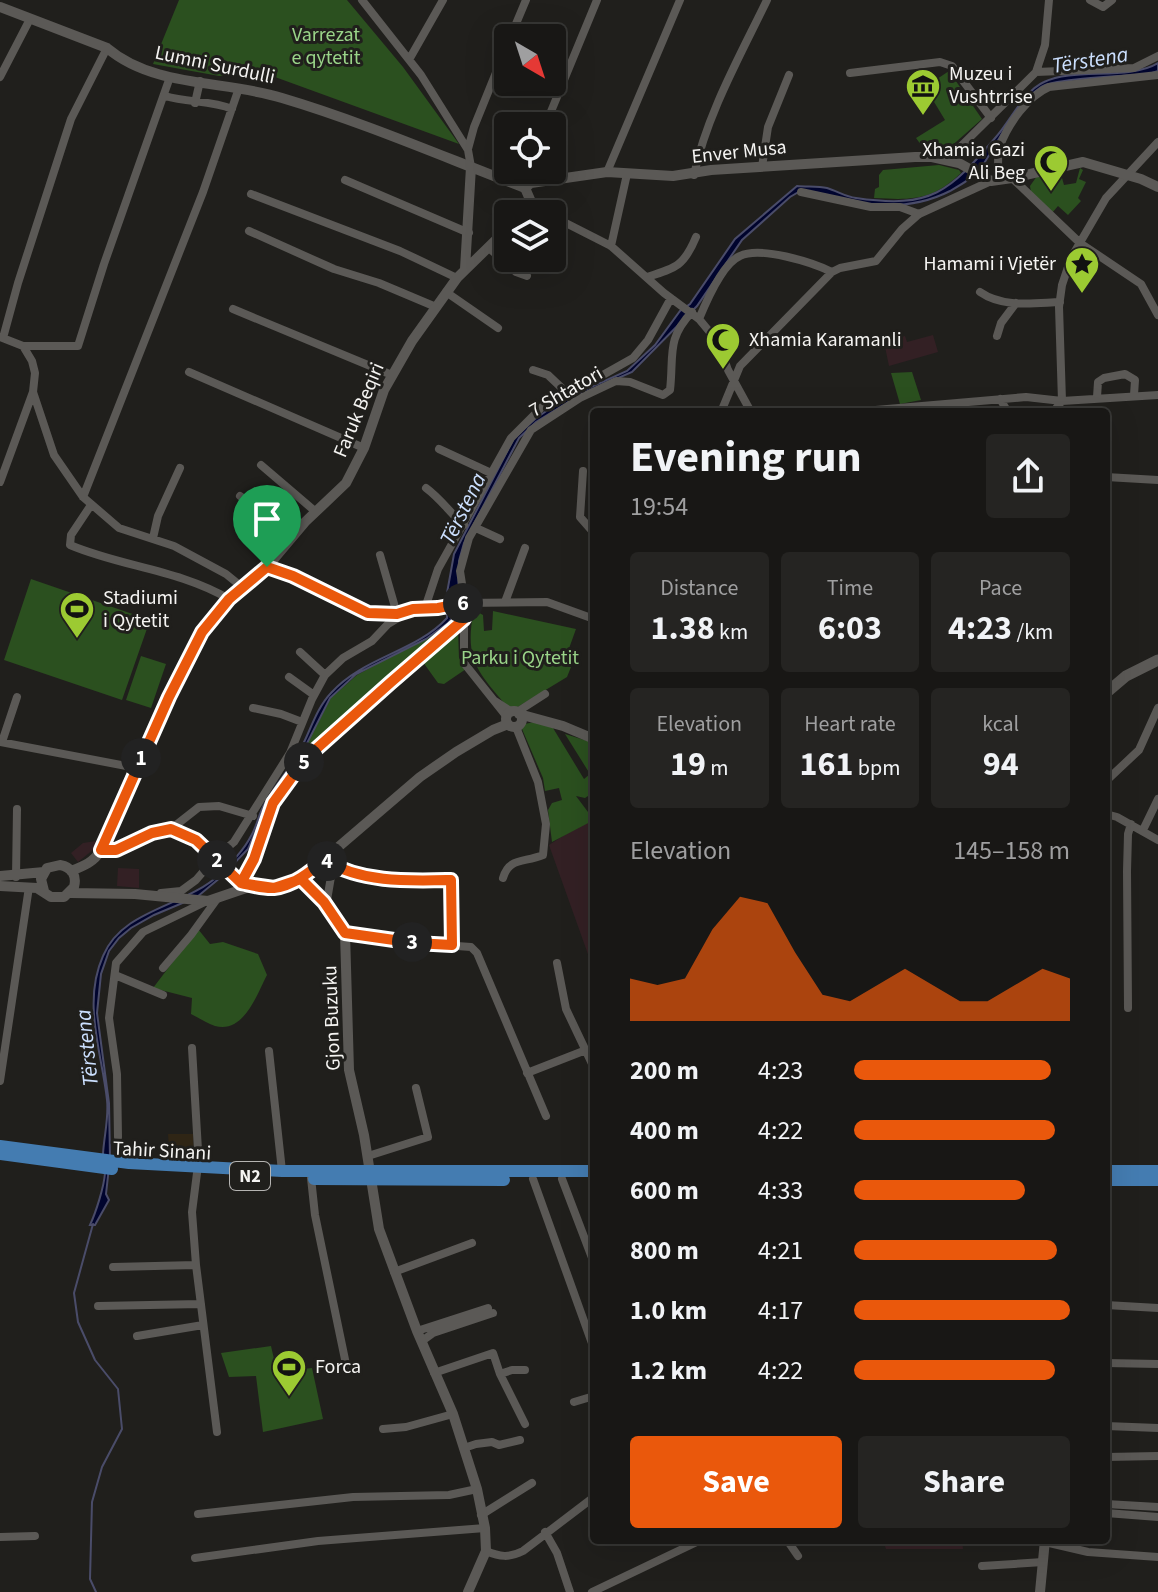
<!DOCTYPE html>
<meta charset="utf-8">
<style>
body{margin:0;font-family:"Source Sans 3",sans-serif;background:#252422;color:#f1f3f6;height:100vh;display:flex;flex-direction:column;font-size:30px;white-space:nowrap}
*{box-sizing:border-box;margin:0}
p{font-size:26px;color:#9f9fa0}
.icon{flex:none;width:44px;height:44px;fill:none;stroke:currentColor;stroke-width:2;stroke-linecap:round;stroke-linejoin:round}
.map{position:relative;flex:1;overflow:hidden}
.drawer{position:absolute;left:590px;top:408px;width:520px;height:1136px;display:flex;flex-direction:column;background:#181715;border-radius:8px;box-shadow:0 8px 32px #0002,0 0 0 2px #363634}
.drawer>*{flex:none}
.needle{width:52px;rotate:141deg}
.controls{position:absolute;left:494px;top:24px;display:grid;gap:16px}
.controls a{display:grid;place-items:center;width:72px;height:72px;border-radius:8px;background:#181715;box-shadow:0 8px 32px #0002,0 0 0 2px #363634;font-size:40px}
.pin{position:absolute;display:grid;place-items:center;width:68px;height:68px;color:#fff;margin:-82px -34px;border-radius:50% 50% 50% 0;rotate:-45deg;box-shadow:0 0 8px #0007}
.pin .icon{rotate:45deg}
.km{position:absolute;width:40px;height:40px;margin:-20px;border-radius:50%;background:#222;color:#fff;font-size:22px;line-height:40px;text-align:center}
.round{display:grid;place-items:center;flex:none;width:84px;height:84px;border-radius:8px;background:#252422}
.overview{display:flex;align-items:center;justify-content:space-between;height:136px;padding:0 40px}
h1{font-size:44px;font-weight:700;line-height:60px}
.metrics{display:grid;grid-template-columns:repeat(3,1fr);gap:12px;height:136px;padding:8px 40px}
.metrics div{display:grid;align-content:center;border-radius:8px;background:#252422;text-align:center}
.metrics b{font-size:34px;font-weight:700}
.metrics small{font-size:22px;font-weight:400}
.metrics p{font-size:22px}
.chart{height:224px;padding:16px 40px}
.chart p{display:flex;justify-content:space-between}
.chart svg{width:100%;height:144px;margin-top:8px;fill:#ea580c;opacity:.7}
.action{display:flex;gap:16px;margin-top:auto;padding:16px 40px}
.action a{flex:1;height:92px;border-radius:8px;background:#ea580c;color:#fff;font-size:32px;font-weight:700;line-height:92px;text-align:center}
.action a+a{background:#252422;color:#f1f3f6}
ul{padding:0 40px;list-style:none;font-size:26px}
li{display:grid;grid-template-columns:128px 96px 1fr;align-items:center;height:60px}
li i{height:20px;border-radius:10px;background:#ea580c}
.map>svg:first-child{display:block}
.industrial{fill:#2f2515}
.education{fill:#332024}
.green{fill:#2b501f}
.water{fill:#00042e;stroke:#4a4c69;stroke-width:2}
.lines{fill:none;stroke-linecap:round;stroke-linejoin:round}
.stream{stroke:#4a4c69;stroke-width:2}
.minor{stroke:#5b5956;stroke-width:8}
.tertiary{stroke:#5b5956;stroke-width:10}
.secondary{stroke:#5b5956;stroke-width:11}
.primary{stroke:#447cb1;stroke-width:12}
.route-casing{stroke:#fff;stroke-width:16}
.route{stroke:#ea580c;stroke-width:10}
.labels{text-anchor:middle;dominant-baseline:central;stroke-width:6;stroke-linejoin:round;paint-order:stroke}
.shield{fill:#201f1c;stroke:#b5b4b2;stroke-width:2}
.shield-label{font-size:18px;font-weight:bold;fill:#f5f4f2}
.park-label{font-size:20px;fill:#9ad589;stroke:#201f1c}
.street-label{font-size:20px;fill:#f5f4f2;stroke:#201f1c}
.poi-label{font-size:20px;fill:#f5f4f2;stroke:#201f1c;text-anchor:start}
.water-label{font-size:22px;font-style:italic;fill:#cce0ff;stroke:#201f1c}
</style>
<div class="map">
<svg width="1158" height="1592" viewBox="0 0 1158 1592">
<rect width="100%" height="100%" fill="#201f1c"/>
<path class="industrial" d="M168,1134H193L194,1160L170,1159Z"/>
<path class="education" d="M933,335L938,352L889,366L884,342L905,336L907,342Z
M594,816V971L549,845Z
M96,841L94,849L78,862L71,853L83,843Z
M118,868L139,869V888L117,886Z
M883,1540H962L963,1549H886Z"/>
<path class="green" d="M179,0H347L403,67L459,144L264,73L219,76L153,64Z
M949,71L982,119L948,149H924L916,138L945,120L925,87Z
M939,165L959,170L961,173C932,201 912,200 874,198L875,189L879,187V175L883,170Z
M1080,168L1083,170L1079,179L1086,182L1078,198L1081,201L1068,215L1058,206L1052,213L1031,192L1030,186L1037,176L1060,171L1064,185L1076,183Z
M912,372L921,400L900,404L891,373Z
M31,579L150,620L122,700L4,660Z
M474,610L483,615L484,631L492,630L493,611L576,629L567,654L573,662L567,677L511,711C480,674 463,662 474,610Z
M443,628L446,632L305,760L301,755L331,698L357,675Z
M455,630H458L459,658L466,669L444,684L438,683L420,658Z
M141,656L166,664L151,708L126,700Z
M538,721L553,728L584,779L590,774L565,734L594,743V792L585,798L576,796L594,820L552,842L548,810L552,803L562,800L559,788L545,791L543,778L522,729L525,724Z
M198,929L210,944L223,942L258,954L267,975C257,994 244,1034 215,1026C207,1023 199,1018 191,1014L192,998L153,988Z
M271,1346L277,1372L312,1368L323,1419L263,1432L256,1376L229,1377L221,1353Z"/>
<path class="water" d="M1158,63V71L1149,74C1130,76 1053,78 1041,87C1015,105 1000,139 983,165C973,178 964,183 950,191C901,216 852,203 802,190L790,197L742,240L697,306L632,372L582,394L536,422L519,438L464,543L459,561L458,610L448,623L426,639L356,674L330,698L301,755L267,805L248,849L221,877L197,897L154,915L131,928L119,938L109,951L101,974L97,1013L109,1103L110,1158L106,1194L109,1200L95,1225H90C96,1212 104,1187 105,1173C105,1167 103,1160 103,1154C104,1136 109,1118 107,1100C102,1053 82,1003 103,956C123,908 186,907 220,874C231,863 244,850 251,836C257,826 259,813 265,803C275,785 289,770 299,752C310,733 315,710 331,693C363,657 416,652 447,618V593L454,554L514,438L535,419L562,400L627,371L655,345L680,311L690,304L735,239L797,186C807,187 818,186 827,188C837,191 846,197 856,198C932,209 949,192 996,137C1011,120 1024,91 1044,82C1074,67 1128,81 1158,63Z"/>
<g class="lines">
<path class="stream" d="M93,1224L74,1293L78,1322L95,1360L118,1389L122,1429L102,1467L92,1502L90,1579L96,1592"/>
<path class="minor" d="M362,0L421,75L468,150L471,167
M1090,0L1103,7L1112,0
M510,38L526,0
M410,58L443,0
M1036,72L1134,68L1158,56
M850,73L940,62L952,66L991,118
M0,77L30,19
M165,96C188,103 211,100 232,109
M195,103L200,81
M545,126L597,0
M468,149L474,127L508,43
M947,160L1036,72L1045,45L1049,0
M762,167L768,127L789,75
M607,172L680,0
M694,175C706,116 741,54 767,0
M1012,178L1080,243L1141,284L1158,315
M999,179C998,169 997,156 1000,146C1008,124 1028,96 1049,87L1158,75
M345,180L469,233
M531,183L533,170
M801,192L871,207H900L919,214
M251,194L400,251L457,278
M532,204L548,214
M552,216L611,246L664,293L699,319L718,342L728,370L751,412
M249,231L334,269L379,283L436,307
M611,246L627,174
M489,248L516,272L527,276
M647,277C676,268 684,266 696,237
M446,292L498,328
M980,292C1003,308 1033,303 1060,302
M233,309L392,375
M699,319C706,302 723,263 740,256C760,246 812,262 832,272
M997,336L1001,323L1016,303
M0,337L23,346L32,361L35,373L33,392L54,455L83,497L119,528L174,546L226,574L242,587
M3,338L18,283L71,119L107,48
M23,346H78L104,264L170,77
M533,370L548,375L566,392
M189,372L364,448
M1097,397L1098,382L1104,378L1125,374L1135,380L1134,395
M1000,399L1008,412
M1062,401L1059,307L1062,285L1071,258L1106,198L1158,142
M721,412L740,366L832,272L840,268L876,261L902,229L919,214L991,181
M852,412L1026,397L1062,401L1158,395
M1053,412L1062,401
M439,449L491,473
M261,465L316,512
M583,471L580,517L594,533
M1106,477L1158,480
M0,482L33,392
M426,488C441,499 450,513 464,525
M240,496L293,534
M83,497L203,192L239,88
M91,505L71,535L70,545C122,567 177,569 229,599
M476,528L500,539
M153,538L158,516L180,468
M380,555L397,614
M267,567L293,576L368,613L397,614L404,612
M505,602L525,548
M464,603V663L507,717
M465,603L460,571L469,538L531,430L580,398L616,381L630,382L663,395L670,390C674,356 666,339 692,312
M421,608L461,603L547,602L594,619
M425,608L438,569L511,438L543,406L580,383L601,376L633,358L648,340L671,298
M300,652L325,675
M289,677L314,695
M495,701L512,712
M253,708L281,714L302,722
M517,712L545,694
M0,742L137,768
M2,742L17,697
M1106,781L1139,750L1158,708
M1106,814L1117,817L1158,840
M171,829L199,807L219,806L253,816
M1143,830L1158,799
M324,860C362,883 408,881 451,880L452,945
M16,877L17,809
M503,878C509,857 524,863 543,855L546,824L538,782L516,727
M241,883L254,859L273,803L297,770L315,750L390,683L464,619
M161,893L181,891L196,880L215,858L234,842L290,753L312,699L325,675L343,658L372,641L388,624L413,609
M326,906L333,865
M345,933L415,943L471,947L477,953L546,1116
M557,963L566,1009L594,1068
M163,968L191,935L217,899
M115,975L163,995
M1128,1008L1127,871L1128,834L1131,824
M192,1048L199,1167
M269,1051L282,1171
M527,1073L586,1050
M0,1081L29,887
M118,1137L117,1074L109,1018L116,963L143,932L207,901
M368,1156L428,1137L416,1088
M197,1173L192,1212L196,1265L217,1432
M311,1178L315,1215L347,1369
M533,1179L594,1349
M562,1179L594,1263
M113,1267L196,1265
M394,1272L472,1243
M1106,1305L1158,1308
M98,1306L201,1304
M417,1331L488,1308
M137,1336L203,1325
M422,1341L433,1333L493,1313
M1106,1363L1158,1364
M434,1373L493,1353L500,1374L525,1424
M500,1374L512,1370H525
M574,1402L594,1396
M1106,1426L1158,1428
M383,1429L406,1427L453,1414
M464,1448L476,1444L492,1442L499,1445L520,1440
M1106,1457L1158,1456
M1106,1504L1158,1507
M1106,1513L1158,1517
M198,1514L353,1497L449,1495L477,1489
M481,1515L532,1483
M545,1532L557,1553L570,1592
M0,1537L35,1536
M787,1540L798,1556
M1045,1542L1088,1552L1158,1557
M486,1551C500,1557 509,1558 523,1551L594,1497
M195,1558L318,1541L485,1528
M982,1566L1043,1562
M592,1592L701,1540"/>
<path class="tertiary" d="M0,7L107,48C154,88 225,80 282,98C363,122 446,158 525,188L532,204L522,214
M525,188L531,183L607,172L673,176L711,170L915,157H932L959,163L991,181L1012,178L1083,162L1141,179L1158,187
M465,269L471,167
M506 719a8 8 0 1 1 16 0a8 8 0 1 1-16 0Z
M519,714L563,726L594,739
M101,850H116L152,833L171,829L196,840L241,883L274,888L301,879L420,777L456,752L493,730L508,724
M71,871C84,866 94,862 101,850L148,741L202,632L229,599L267,567L305,522L346,483L364,448L384,390L412,341L457,278L508,228
M0,876L44,872
M301,879L324,902L345,933L349,1070L364,1135L379,1229L417,1331L453,1414L477,1489L485,1528L486,1551L468,1592
M0,886L37,888L51,897H64L74,887C77,876 72,867 60,865L47,868L41,879L44,891
M71,893L135,894L208,901L249,887
M1040,1592L1045,1540"/>
<path class="secondary" d="M1106,693L1126,676L1158,660"/>
<path class="primary" d="M0,1146L129,1163L282,1171H594
M0,1154L112,1169
M1106,1171H1158
M314,1179L504,1180
M1106,1180H1158"/>
</g>
<g class="lines">
<g class="route-casing">
<path id="route" d="M267,567L229,599L202,632L169,697L101,850H116L152,833L171,829L196,840L241,883L274,888L301,879L324,902L345,933L415,943L452,945L451,880C408,881 362,883 324,860C310,872 293,886 274,888C264,889 251,885 241,883L254,859L273,803L297,770L315,750L390,683L464,619V603L438,608L413,609L397,614L368,613L293,576L267,567"/>
</g>
<use href="#route" class="route"/>
</g>
<defs>
<g id="museum-pin" transform="scale(1.8)"><path d="M0 17L-7.5 6A9.5 9.5 0 1 1 7.5 6Z" fill="#9cca32" stroke="#201f1c"/><path d="M0-6L6-3V-2H-6V-3ZM-5-1h2V3h-2ZM-1-1h2V3h-2ZM3-1h2V3H3ZM-6 4H6V6H-6Z" fill="#111"/></g>
<g id="mosque-pin" transform="scale(1.8)"><path d="M0 17L-7.5 6A9.5 9.5 0 1 1 7.5 6Z" fill="#9cca32" stroke="#201f1c"/><path d="M3.5-4.9A6 6 0 1 0 3.5 4.9A5 5 0 1 1 3.5-4.9Z" fill="#111"/></g>
<g id="sight-pin" transform="scale(1.8)"><path d="M0 17L-7.5 6A9.5 9.5 0 1 1 7.5 6Z" fill="#9cca32" stroke="#201f1c"/><path d="M0-6L1.8-2.2L6-1.7L2.9 1.2L3.7 5.4L0 3.3L-3.7 5.4L-2.9 1.2L-6-1.7L-1.8-2.2Z" fill="#111"/></g>
<g id="stadium-pin" transform="scale(1.8)"><path d="M0 17L-7.5 6A9.5 9.5 0 1 1 7.5 6Z" fill="#9cca32" stroke="#201f1c"/><path d="M0-5a6.5 5 0 1 0 0 10a6.5 5 0 1 0 0-10ZM-3.5-1.8h7v3.6h-7Z" fill="#111"/></g>
</defs>
<g fill-rule="evenodd">
<use href="#museum-pin" x="923" y="86"/>
<use href="#mosque-pin" x="1051" y="162"/>
<use href="#sight-pin" x="1082" y="264"/>
<use href="#mosque-pin" x="723" y="340"/>
<use href="#stadium-pin" x="77" y="609"/>
<use href="#stadium-pin" x="289" y="1367"/>
</g>
<g class="labels">
<rect class="shield" x="230" y="1162" width="40" height="28" rx="6"/>
<g class="shield-label">
<text x="250" y="1176">N2</text>
</g>
<g class="park-label">
<text x="326" y="35">Varrezat<tspan x="326" dy="23">e qytetit</tspan></text>
<text x="520" y="658">Parku i Qytetit</text>
</g>
<g class="street-label">
<text transform="translate(215 65) rotate(12)">Lumni Surdulli</text>
<text transform="translate(739 152) rotate(-6)">Enver Musa</text>
<text transform="translate(566 392) rotate(-30)">7 Shtatori</text>
<text transform="translate(359 410) rotate(-67)">Faruk Beqiri</text>
<text transform="translate(332 1018) rotate(-92)">Gjon Buzuku</text>
<text transform="translate(162 1151) rotate(3)">Tahir Sinani</text>
</g>
<g class="poi-label">
<text x="949" y="74">Muzeu i<tspan x="949" dy="23">Vushtrrise</tspan></text>
<text x="1025" y="150" text-anchor="end">Xhamia Gazi<tspan x="1025" dy="23">Ali Beg</tspan></text>
<text x="1056" y="264" text-anchor="end">Hamami i Vjetër</text>
<text x="749" y="340">Xhamia Karamanli</text>
<text x="103" y="598">Stadiumi<tspan x="103" dy="23">i Qytetit</tspan></text>
<text x="315" y="1367">Forca</text>
</g>
<g class="water-label">
<text transform="translate(1090 60) rotate(-9)">Tërstena</text>
<text transform="translate(463 509) rotate(-64)">Tërstena</text>
<text transform="translate(87 1048) rotate(-96)">Tërstena</text>
</g>
</g>
</svg>
<div class="controls">
<a><svg class="needle" viewBox="-14 -14 28 28"><path d="M0-13l5 13h-10z" fill="#e53935"/><path d="M0 13l5-13h-10z" fill="#9f9fa0"/></svg></a>
<a><svg class="icon" aria-label="locate" viewBox="0 0 24 24"><circle cx="12" cy="12" r="6"/><path d="M12 2v4M12 18v4M2 12h4M18 12h4"/></svg></a>
<a><svg class="icon" aria-label="layers" viewBox="0 0 24 24"><path d="M12 4l9 5-9 5-9-5zM3 14l9 5 9-5"/></svg></a>
</div>
<div class="pin" style="left:267px;top:567px;background:#1e9e55"><svg class="icon" aria-label="arrive" viewBox="0 0 24 24"><path d="M6 21V4h12l-3 4 3 4H6"/></svg></div>
<b class="km" style="left:141px;top:758px">1</b>
<b class="km" style="left:217px;top:860px">2</b>
<b class="km" style="left:412px;top:942px">3</b>
<b class="km" style="left:327px;top:861px">4</b>
<b class="km" style="left:304px;top:762px">5</b>
<b class="km" style="left:463px;top:603px">6</b>
<section class="drawer">
<div class="overview"><div><h1>Evening run</h1><p>19:54</p></div><a class="round"><svg class="icon" aria-label="share" viewBox="0 0 24 24"><path d="M12 15V3M7 8l5-5 5 5M5 13v7h14v-7"/></svg></a></div>
<div class="metrics">
<div><p>Distance</p><b>1.38<small> km</small></b></div>
<div><p>Time</p><b>6:03</b></div>
<div><p>Pace</p><b>4:23<small> /km</small></b></div>
</div>
<div class="metrics">
<div><p>Elevation</p><b>19<small> m</small></b></div>
<div><p>Heart rate</p><b>161<small> bpm</small></b></div>
<div><p>kcal</p><b>94</b></div>
</div>
<div class="chart"><p><span>Elevation</span>145–158 m</p>
<svg viewBox="0 0 160 44" preserveAspectRatio="none"><path d="M0 44V31L10 33L20 31L30 16L40 6L50 8L60 23L70 36L80 38L90 33L100 28L110 33L120 38L130 38L140 33L150 28L160 31V44z"/></svg>
</div>
<ul>
<li><b>200 m</b>4:23<i style="width:91%"></i></li>
<li><b>400 m</b>4:22<i style="width:93%"></i></li>
<li><b>600 m</b>4:33<i style="width:79%"></i></li>
<li><b>800 m</b>4:21<i style="width:94%"></i></li>
<li><b>1.0 km</b>4:17<i style="width:100%"></i></li>
<li><b>1.2 km</b>4:22<i style="width:93%"></i></li>
</ul>
<div class="action"><a>Save</a><a>Share</a></div>
</section>
</div>
